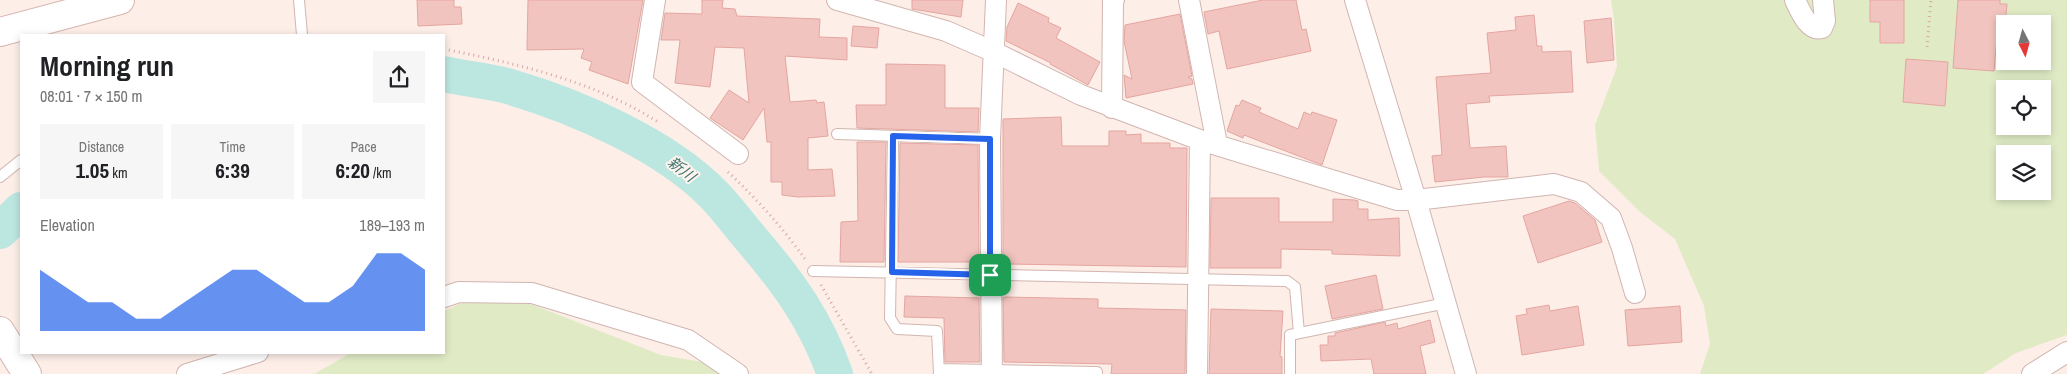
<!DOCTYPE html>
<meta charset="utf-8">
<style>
body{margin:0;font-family:"Archivo Narrow","Noto Sans JP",sans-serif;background:#f6f6f6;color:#202124;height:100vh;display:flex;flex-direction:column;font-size:19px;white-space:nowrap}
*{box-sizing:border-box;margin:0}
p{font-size:16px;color:#757577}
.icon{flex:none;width:28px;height:28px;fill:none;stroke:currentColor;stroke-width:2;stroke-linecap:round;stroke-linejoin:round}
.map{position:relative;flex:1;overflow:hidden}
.side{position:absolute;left:20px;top:34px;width:425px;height:320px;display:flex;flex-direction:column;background:#fff;border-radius:0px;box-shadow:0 2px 8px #0003}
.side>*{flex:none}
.needle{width:32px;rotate:174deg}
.controls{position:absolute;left:1996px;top:15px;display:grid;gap:10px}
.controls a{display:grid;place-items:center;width:55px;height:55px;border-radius:0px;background:#fff;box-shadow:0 2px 8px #0003;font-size:25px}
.pin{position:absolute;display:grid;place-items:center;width:42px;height:42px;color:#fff;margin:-21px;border-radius:10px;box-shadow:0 2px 8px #0006}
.round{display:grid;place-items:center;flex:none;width:52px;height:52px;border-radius:0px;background:#f6f6f6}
.overview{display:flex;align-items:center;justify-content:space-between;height:85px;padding:0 20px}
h1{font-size:28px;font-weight:800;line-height:38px}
.figures{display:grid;grid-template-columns:repeat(3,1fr);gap:8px;height:85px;padding:5px 20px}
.figures div{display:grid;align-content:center;border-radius:0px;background:#f6f6f6;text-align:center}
.figures b{font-size:21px;font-weight:800}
.figures small{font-size:14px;font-weight:400}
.figures p{font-size:14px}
.chart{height:140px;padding:10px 20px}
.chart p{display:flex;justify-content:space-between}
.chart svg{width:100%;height:90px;margin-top:5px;fill:#2563eb;opacity:.7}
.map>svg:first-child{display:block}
.green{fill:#e0ebc6;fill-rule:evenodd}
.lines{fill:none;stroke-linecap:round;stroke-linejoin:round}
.river{stroke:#bce7e0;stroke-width:36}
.building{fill:#f2c4bf;stroke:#e5a5a0}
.lane-casing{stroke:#d1b5b0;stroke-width:12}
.street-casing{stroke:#d1b5b0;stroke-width:22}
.secondary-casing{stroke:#d7b5b0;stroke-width:30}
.path{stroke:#d8a7a2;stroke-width:3;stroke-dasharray:1 4;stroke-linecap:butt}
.lane{stroke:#fff;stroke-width:10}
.street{stroke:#fff;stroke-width:20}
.secondary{stroke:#fff;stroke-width:28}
.route-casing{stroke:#fff;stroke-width:10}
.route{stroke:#2563eb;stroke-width:6}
.labels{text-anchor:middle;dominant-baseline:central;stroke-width:4;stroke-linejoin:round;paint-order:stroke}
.water-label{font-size:15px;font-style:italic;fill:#3c756d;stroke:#fff4ef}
</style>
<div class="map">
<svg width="2067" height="374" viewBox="0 0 2067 374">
<rect width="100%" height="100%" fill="#fdeee8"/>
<path class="green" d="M1611,0H2067V335L2016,353L1983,374H1700L1710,344L1704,306L1675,239L1640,212L1599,171L1595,125L1617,67L1614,20ZM2005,24H2042V61H2005ZM2005,89H2042V126H2005ZM2005,154H2042V191H2005Z
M493,289L661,355L732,367L743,374H314L351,353L444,352V311Z"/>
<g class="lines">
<path class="river" d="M444,74C466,79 489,81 511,87C576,106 665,145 713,194C727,208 739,225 752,240C789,283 816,321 835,374
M0,231L21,210"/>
</g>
<path class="building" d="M417,0H454V7H461L462,24L418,26Z
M528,0H643L628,84L589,70L592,62L581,58L584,49L527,50Z
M702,0H723L722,8L735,9L737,16L820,19L819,37L847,38V60L785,56L790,102L816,100L817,103L824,102L828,136L808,138V170L832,169L835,196L798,197L782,195V182H771V142H767L764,108L743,140L710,118L729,90L749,103L744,48L715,47L710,87L675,83L680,40H661L665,13L702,14Z
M912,0H963L961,17L912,9Z
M1263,0H1296L1302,30L1306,29L1311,51L1227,69L1219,31L1208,34L1204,12Z
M1870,0H1904V43H1880V22H1870Z
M1958,0H2000V4H2007L2005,26H1998L1994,71L1953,68Z
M1018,3L1049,18L1048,22L1061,28L1056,38L1100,62L1088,85L1050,64L1051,63L1006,41L1007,27Z
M1180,14L1192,76L1188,77L1192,79L1193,84L1126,98L1124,75L1132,79L1124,41L1125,25Z
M1534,15L1537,46H1542V52L1571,51L1573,92L1489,96L1490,102L1466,104L1470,148L1506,146L1508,177H1484L1435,182L1432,156L1442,155L1436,77L1491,73L1487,33L1516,30L1515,17Z
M1611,18L1614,60L1587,63L1584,21Z
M853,26L879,28L877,48L851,46Z
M1906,59L1948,62L1945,106L1903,102Z
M886,64L945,65V108H979L978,132L857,128L856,105H886Z
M1242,100L1261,108L1259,112L1298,129L1304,112L1311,115L1312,112L1337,120L1322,165L1244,135L1243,138L1227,131L1236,105L1239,106Z
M1061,117L1062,146H1109V131H1126V135L1141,134V143H1170V148H1187L1186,267L1007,264V262H1003V119Z
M857,142H886L884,262H840L841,222L858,221Z
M900,143L978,145L979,262H898Z
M1211,198H1279V222H1333V199L1355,200L1358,201V209H1368V220L1399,218L1400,256L1332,254V250L1281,249V268H1210Z
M1569,201L1575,203L1595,220L1602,242L1538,263L1523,216Z
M1376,275L1383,309L1332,319L1325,286Z
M905,296L979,298L980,362H945L944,318L904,317Z
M1005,297L1098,299V308L1186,310L1185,374H1111L1112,364L1004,362L1003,298Z
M1549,305L1550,311L1578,306L1584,345L1522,355L1516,316L1527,314L1526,309Z
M1680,306L1682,342L1628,346L1625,310Z
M1211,309L1283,311L1280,356L1282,357V374H1209Z
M1430,320L1435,342L1420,346L1426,374H1374L1371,359L1321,361L1320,345H1328V336H1335V333L1385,322L1386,326L1397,323L1398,329Z"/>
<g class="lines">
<g class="lane-casing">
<path id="lane" d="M299,0L302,35
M837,134L990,139
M893,136L890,318L897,329L937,331L939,374
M0,177L21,160
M813,271L1287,281L1295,287L1299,333
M939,369L1097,372V374
M1290,374V335L1446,303"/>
</g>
<g class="street-casing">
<path id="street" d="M655,0L642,82L738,154
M837,0L946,31L992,51L1081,95L1200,140L1397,200H1416L1554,184L1581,192L1611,218L1622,248L1635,293
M1189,0L1217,144
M1355,0L1416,200L1466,374
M1795,0C1800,10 1808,32 1822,28L1825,21L1823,0
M1112,108L1113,0H1114
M444,297L459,292L532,293L688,340L738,374
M187,374L258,352
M992,374L990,139L996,0
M1197,374L1200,140
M2032,374L2067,352"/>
</g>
<g class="secondary-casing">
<path id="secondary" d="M0,32L120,0
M0,331L27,374"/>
</g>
<path class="path" d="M1927,47L1931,0
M444,49C518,64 594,81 658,122
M728,172C757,199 782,227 805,259
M821,285L872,374"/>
<use href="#lane" class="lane"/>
<use href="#street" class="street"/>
<use href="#secondary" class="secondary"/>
</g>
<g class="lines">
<g class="route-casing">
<path id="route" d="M893,136L990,139V275L892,272Z"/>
</g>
<use href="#route" class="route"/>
</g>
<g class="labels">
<g class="water-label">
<text transform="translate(682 169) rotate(38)">新川</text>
</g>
</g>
</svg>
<div class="controls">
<a><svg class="needle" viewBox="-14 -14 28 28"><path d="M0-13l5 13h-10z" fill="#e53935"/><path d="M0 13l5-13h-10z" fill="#757577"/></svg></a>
<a><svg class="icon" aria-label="locate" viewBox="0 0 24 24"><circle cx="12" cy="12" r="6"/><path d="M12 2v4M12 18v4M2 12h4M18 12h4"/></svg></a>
<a><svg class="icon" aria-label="layers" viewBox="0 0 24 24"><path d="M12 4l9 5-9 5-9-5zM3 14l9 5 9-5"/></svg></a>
</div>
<div class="pin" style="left:990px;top:275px;background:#1e9e55"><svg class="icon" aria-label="arrive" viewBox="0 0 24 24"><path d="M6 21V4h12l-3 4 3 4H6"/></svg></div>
<section class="side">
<div class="overview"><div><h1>Morning run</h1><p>08:01 · 7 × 150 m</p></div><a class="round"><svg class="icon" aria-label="share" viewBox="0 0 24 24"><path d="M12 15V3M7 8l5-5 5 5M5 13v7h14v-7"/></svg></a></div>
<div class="figures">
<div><p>Distance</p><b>1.05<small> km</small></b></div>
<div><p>Time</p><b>6:39</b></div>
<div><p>Pace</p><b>6:20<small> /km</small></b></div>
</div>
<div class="chart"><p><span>Elevation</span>189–193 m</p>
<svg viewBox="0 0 160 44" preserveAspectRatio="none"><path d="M0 44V14L10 22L20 30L30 30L40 38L50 38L60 30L70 22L80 14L90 14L100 22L110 30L120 30L130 22L140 6L150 6L160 14V44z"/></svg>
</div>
</section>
</div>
